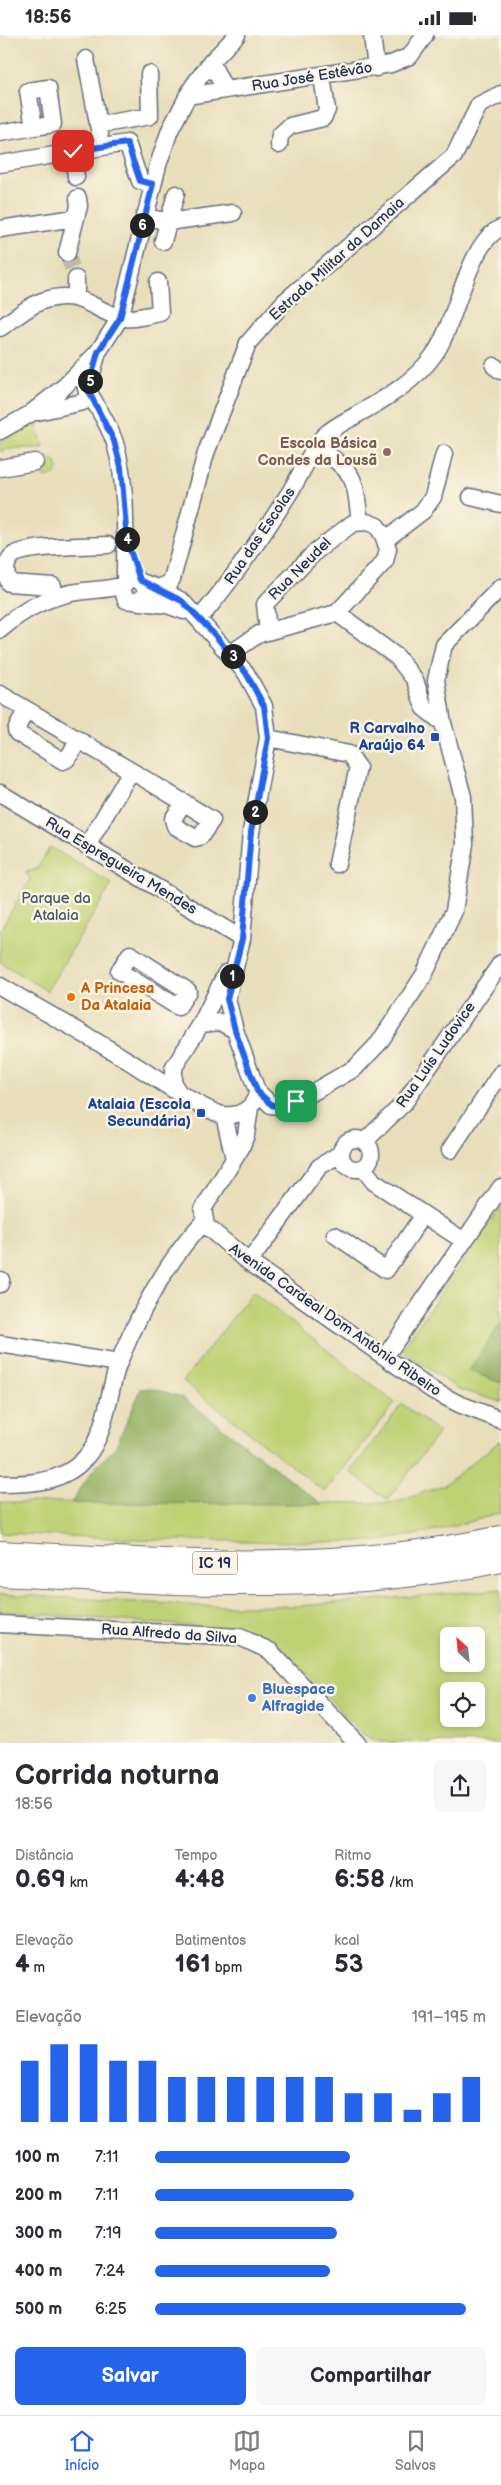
<!DOCTYPE html>
<html lang="pt">
<meta charset="utf-8">
<style>
body{margin:0;font-family:"Balsamiq Sans",sans-serif;background:#f7f7f7;color:#2b2b33;height:100vh;display:flex;flex-direction:column;font-size:19px;white-space:nowrap}
*{box-sizing:border-box;margin:0}
p{font-size:16px;color:#7c7c81}
.icon{flex:none;width:28px;height:28px;fill:none;stroke:currentColor;stroke-width:2;stroke-linecap:round;stroke-linejoin:round}
.map{position:relative;height:1708px;overflow:hidden}
.drawer{display:flex;flex-direction:column;background:#fff;flex:1}
.drawer>*{flex:none}
.needle{width:32px;rotate:333deg}
.buttons{position:absolute;left:440px;top:1592px;display:grid;gap:10px}
.buttons a{display:grid;place-items:center;width:45px;height:45px;border-radius:8px;background:#fff;box-shadow:0 2px 8px #0003;font-size:25px}
.pin{position:absolute;display:grid;place-items:center;width:42px;height:42px;color:#fff;margin:-21px;border-radius:10px;box-shadow:0 2px 8px #0006}
.km{position:absolute;width:25px;height:25px;margin:-12px;border-radius:50%;background:#222;color:#fff;font-size:14px;line-height:25px;text-align:center}
.round{display:grid;place-items:center;flex:none;width:52px;height:52px;border-radius:8px;background:#f7f7f7}
.summary{display:flex;align-items:center;justify-content:space-between;height:85px;padding:0 15px}
h1{font-size:28px;font-weight:700;line-height:38px}
.figures{display:grid;grid-template-columns:repeat(3,1fr);gap:8px;height:85px;padding:5px 15px}
.figures div{display:grid;align-content:center}
.figures b{font-size:25px;font-weight:700}
.figures small{font-size:14px;font-weight:400}
.figures p{font-size:14px}
.chart{height:140px;padding:10px 15px}
.chart p{display:flex;justify-content:space-between}
.chart svg{width:100%;height:90px;margin-top:5px;stroke:#2563eb;stroke-width:6}
.action{display:flex;gap:10px;margin-top:auto;padding:10px 15px}
.action a{flex:1;height:58px;border-radius:8px;background:#2563eb;color:#fff;font-size:20px;font-weight:700;line-height:58px;text-align:center}
.action a+a{background:#f7f7f7;color:#2b2b33}
ul{padding:0 15px;list-style:none;font-size:16px}
li{display:grid;grid-template-columns:80px 60px 1fr;align-items:center;height:38px}
li i{height:12px;border-radius:6px;background:#2563eb}
.status{display:flex;justify-content:space-between;align-items:center;height:35px;padding:0 25px;background:#fff;direction:ltr}
.status svg{height:14px;fill:currentColor}
.menu{display:flex;justify-content:space-around;align-items:center;height:70px;border-top:1px solid #e1e1e2;background:#fff;font-size:14px;color:#7c7c81}
.menu a{display:grid;justify-items:center;gap:2px}
.menu .active{color:#2563eb}
.map>svg:first-child{display:block}
.green{fill:#bfd174;stroke:#6d8069;fill-rule:evenodd}
.forest{fill:#97b366;stroke:#597162}
.lines{fill:none;stroke-linecap:round;stroke-linejoin:round}
.minor-tunnel{stroke:#bfbba8;stroke-width:16;stroke-dasharray:16 8;stroke-linecap:butt}
.minor-casing{stroke:#636c7e;stroke-width:19}
.highway-casing{stroke:#636c7e;stroke-width:26}
.minor{stroke:#fff;stroke-width:16}
.highway{stroke:#fff;stroke-width:24}
.route-casing{stroke:#fff;stroke-width:10}
.route{stroke:#2563eb;stroke-width:6}
.education-dot{fill:#8d6e63;stroke:#fcf5e5;stroke-width:2}
.transit-dot{fill:#1a4fb4;stroke:#fcf5e5;stroke-width:2}
.food-dot{fill:#e8710a;stroke:#fcf5e5;stroke-width:2}
.shop-dot{fill:#3f7fe0;stroke:#fcf5e5;stroke-width:2}
.labels{text-anchor:middle;dominant-baseline:central;stroke-width:5;stroke-linejoin:round;paint-order:stroke}
.shield{fill:#fcf5e5;stroke:#5e6a86;stroke-width:1}
.shield-label{font-size:14px;font-weight:bold;fill:#1b2f5e}
.street-label{font-size:15px;fill:#1b2f5e;stroke:#fcf5e5}
.education-label{font-size:15px;font-weight:bold;fill:#785e54;stroke:#fcf5e5;text-anchor:end}
.transit-label{font-size:15px;font-weight:bold;fill:#164399;stroke:#fcf5e5;text-anchor:end}
.park-label{font-size:15px;fill:#445864;stroke:#fcf5e5}
.food-label{font-size:15px;font-weight:bold;fill:#c56008;stroke:#fcf5e5;text-anchor:start}
.shop-label{font-size:15px;font-weight:bold;fill:#366cbe;stroke:#fcf5e5;text-anchor:start}
</style>
<div class="status"><b>18:56</b><svg viewBox="0 0 49 12"><path d="M0 12V9h3v3zM5 12V6h3v6zM10 12V3h3v9zM15 12V0h3v12zM26 1h20v11H26zM47 4h2v5h-2z"/></svg></div>
<div class="map">
<svg width="501" height="1708" viewBox="0 0 501 1708">
<rect width="100%" height="100%" fill="#fcf5e5"/>
<filter id="ink" filterUnits="userSpaceOnUse"><feTurbulence type="fractalNoise" baseFrequency=".02" numOctaves="2"/><feDisplacementMap in="SourceGraphic" scale="10" xChannelSelector="R" yChannelSelector="G"/><feConvolveMatrix kernelMatrix="1 2 1 2 8 2 1 2 1" color-interpolation-filters="sRGB"/></filter>
<filter id="wash" filterUnits="userSpaceOnUse"><feTurbulence type="fractalNoise" baseFrequency=".0096" numOctaves="4" result="noise"/><feDisplacementMap in="SourceGraphic" scale="20" xChannelSelector="R" yChannelSelector="G"/><feGaussianBlur stdDeviation="1.12" result="paint"/><feColorMatrix in="noise" values="0 0 0 0 0 0 0 0 0 0 0 0 0 0 0 0 0 1.4 0 .05"/><feComposite in="paint" operator="in"/></filter>
<g filter="url(#wash)">
<rect width="100%" height="100%" fill="#e8deba"/>
<path class="green" d="M36,386L43,413H11L0,417V407Z
M47,422L56,427L58,434L55,440L44,443L40,423Z
M50,812L112,849L47,956L0,927V895L30,845L26,837L37,834Z
M501,1171V1367L458,1354L401,1315Z
M253,1257L395,1368L325,1457L183,1346Z
M402,1369L439,1397L388,1465L350,1437Z
M501,1405V1478L436,1496L379,1506L302,1507L161,1505L0,1498V1467L395,1468L444,1450Z
M501,1554V1706L498,1708L377,1707L363,1699L284,1615L266,1601L239,1595L0,1576V1559L204,1571H299ZM449,1601H476V1629H449ZM449,1656H476V1684H449Z"/>
<path class="forest" d="M501,1288V1348L469,1336Z
M152,1353L182,1362L322,1469L71,1468L94,1434L115,1413L141,1354Z"/>
</g>
<g filter="url(#ink)">
<g class="lines">
<path class="minor-tunnel" d="M67,218L76,244"/>
<g class="minor-casing">
<path id="minor" d="M372,0L376,33
M86,24L100,99
M211,27L225,55
M48,53L53,89L34,92L28,56Z
M187,61L391,29L410,21L425,0
M98,90L150,81L149,39
M0,98L34,92
M279,110L280,100L290,91L323,83L327,75L322,41
M73,116L76,142
M0,129L127,108L140,146L153,149
M144,181L168,187L233,178
M0,194L75,183
M163,206L176,159
M67,218L79,171L78,163
M76,263V244
M0,293C13,285 28,271 42,266C79,254 87,271 118,282C130,286 148,280 160,278L158,247
M494,331L501,336
M87,355L98,317L120,283L158,130L170,95L193,51L211,27L237,0
M88,356C97,371 110,392 115,408C128,453 125,501 125,547
M37,377L83,367L88,361L85,349
M0,396L30,379L65,351L98,317
M317,411C356,441 354,438 360,487
M0,433L35,427
M471,462L501,469
M385,505L423,476L433,462L444,419
M158,553L168,549L172,544L206,418L248,308L284,267L454,121L479,70L501,59
M49,564L53,551L9,548C6,539 4,530 11,522C22,510 89,511 108,510
M138,567L146,559L145,551L137,544H129L122,554L126,565L167,570L184,576
M337,578L397,622L415,645L424,673L443,688
M198,582L205,577C237,538 263,500 290,457C299,443 315,408 326,399C335,391 348,385 358,379C385,364 415,346 433,321C456,292 467,207 501,193
M0,595C25,573 50,560 84,556C99,554 109,555 123,550
M231,618L259,599L337,578L385,526L388,514L383,500L377,491L367,487L353,488L316,516L265,569L268,596
M0,659C71,701 142,741 212,785L200,802L195,803L175,791L173,784L184,767
M26,675L16,695L17,698L63,726L67,724L79,705
M268,703L349,719L358,732L337,829
M0,758L242,904
M87,811L131,736
M130,919L188,956L178,972L119,936Z
M0,951C46,978 93,1003 138,1032C155,1043 206,1077 224,1080C240,1082 256,1072 257,1056L235,995L227,964L242,904L251,797L268,703L264,671L246,638L182,566L158,553L144,548
M201,989L220,987L235,995
M178,1056L173,1049V1034L201,989L226,938
M257,1056L271,1070L279,1071L296,1067L355,1033L379,1008L424,940L454,876L465,809L463,762L443,688L436,645L444,610L501,552
M250,1072L246,1100L241,1113L203,1174L206,1191L249,1227L432,1355L459,1369L501,1385
M224,1080L234,1124
M341 1119a15 15 0 1 1 30 0a15 15 0 1 1-30 0Z
M364,1107L404,1068L501,928
M450,1115L501,1038
M363,1133L374,1147L464,1206
M335,1200L386,1235L423,1180
M249,1227L319,1132L341,1118
M0,1249L1,1245
M0,1309L119,1328
M385,1322L501,1152
M0,1449C26,1449 56,1448 77,1431C108,1406 106,1361 119,1327C139,1278 168,1225 204,1186
M0,1589L240,1602L270,1616L357,1708"/>
</g>
<g class="highway-casing">
<path id="highway" d="M0,1518C167,1527 337,1539 501,1503
M0,1539C168,1547 335,1560 501,1525"/>
</g>
<use href="#minor" class="minor"/>
<use href="#highway" class="highway"/>
</g>
</g>
<g class="lines" filter="url(#ink)">
<g class="route-casing">
<path id="route" d="M73,116L127,108L140,146L153,149L120,283L98,317L88,355L114,406L121,432L127,506L140,545L182,566L214,599L246,638L264,671L268,703L251,797L242,904L227,964L235,995L257,1056L272,1070L279,1072L296,1066"/>
</g>
<use href="#route" class="route"/>
</g>
<circle class="education-dot" cx="387" cy="417" r="5"/>
<g class="transit-dot">
<rect x="430" y="697" width="10" height="10" rx="2.5"/>
<rect x="196" y="1073" width="10" height="10" rx="2.5"/>
</g>
<circle class="food-dot" cx="71" cy="962" r="5"/>
<circle class="shop-dot" cx="252" cy="1663" r="5"/>
<g class="labels">
<rect class="shield" x="192.5" y="1516.5" width="45" height="23" rx="4"/>
<g class="shield-label">
<text x="215" y="1528">IC 19</text>
</g>
<g class="street-label">
<text transform="translate(312 42) rotate(-9)">Rua José Estêvão</text>
<text transform="translate(337 224) rotate(-42)">Estrada Militar da Damaia</text>
<text transform="translate(260 501) rotate(-56)">Rua das Escolas</text>
<text transform="translate(300 534) rotate(-45)">Rua Neudel</text>
<text transform="translate(121 831) rotate(31)">Rua Espregueira Mendes</text>
<text transform="translate(436 1020) rotate(-55)">Rua Luís Ludovice</text>
<text transform="translate(335 1285) rotate(35)">Avenida Cardeal Dom António Ribeiro</text>
<text transform="translate(169 1599) rotate(4)">Rua Alfredo da Silva</text>
</g>
<g class="education-label">
<text x="377" y="408">Escola Básica<tspan x="377" dy="17">Condes da Lousã</tspan></text>
</g>
<g class="transit-label">
<text x="425" y="693">R Carvalho<tspan x="425" dy="17">Araújo 64</tspan></text>
<text x="191" y="1069">Atalaia (Escola<tspan x="191" dy="17">Secundária)</tspan></text>
</g>
<g class="park-label">
<text x="56" y="863">Parque da<tspan x="56" dy="17">Atalaia</tspan></text>
</g>
<g class="food-label">
<text x="81" y="953">A Princesa<tspan x="81" dy="17">Da Atalaia</tspan></text>
</g>
<g class="shop-label">
<text x="262" y="1654">Bluespace<tspan x="262" dy="17">Alfragide</tspan></text>
</g>
</g>
</svg>
<div class="buttons">
<a><svg class="needle" viewBox="-14 -14 28 28"><path d="M0-13l5 13h-10z" fill="#e53935"/><path d="M0 13l5-13h-10z" fill="#7c7c81"/></svg></a>
<a><svg class="icon" aria-label="locate" viewBox="0 0 24 24"><circle cx="12" cy="12" r="6"/><path d="M12 2v4M12 18v4M2 12h4M18 12h4"/></svg></a>
</div>
<div class="pin" style="left:296px;top:1066px;background:#1e9e55"><svg class="icon" aria-label="arrive" viewBox="0 0 24 24"><path d="M6 21V4h12l-3 4 3 4H6"/></svg></div>
<div class="pin" style="left:73px;top:116px;background:#d93025"><svg class="icon" aria-label="check" viewBox="0 0 24 24"><path d="M5 12l5 5 9-10"/></svg></div>
<b class="km" style="left:232px;top:941px">1</b>
<b class="km" style="left:255px;top:777px">2</b>
<b class="km" style="left:233px;top:621px">3</b>
<b class="km" style="left:127px;top:504px">4</b>
<b class="km" style="left:90px;top:346px">5</b>
<b class="km" style="left:142px;top:190px">6</b>
</div>
<section class="drawer">
<div class="summary"><div><h1>Corrida noturna</h1><p>18:56</p></div><a class="round"><svg class="icon" aria-label="share" viewBox="0 0 24 24"><path d="M12 15V3M7 8l5-5 5 5M5 13v7h14v-7"/></svg></a></div>
<div class="figures">
<div><p>Distância</p><b>0.69<small> km</small></b></div>
<div><p>Tempo</p><b>4:48</b></div>
<div><p>Ritmo</p><b>6:58<small> /km</small></b></div>
</div>
<div class="figures">
<div><p>Elevação</p><b>4<small> m</small></b></div>
<div><p>Batimentos</p><b>161<small> bpm</small></b></div>
<div><p>kcal</p><b>53</b></div>
</div>
<div class="chart"><p><span>Elevação</span>191–195 m</p>
<svg viewBox="0 0 160 44" preserveAspectRatio="none"><path d="M5 44V14M15 44V6M25 44V6M35 44V14M45 44V14M55 44V22M65 44V22M75 44V22M85 44V22M95 44V22M105 44V22M115 44V30M125 44V30M135 44V38M145 44V30M155 44V22"/></svg>
</div>
<ul>
<li><b>100 m</b>7:11<i style="width:59%"></i></li>
<li><b>200 m</b>7:11<i style="width:60%"></i></li>
<li><b>300 m</b>7:19<i style="width:55%"></i></li>
<li><b>400 m</b>7:24<i style="width:53%"></i></li>
<li><b>500 m</b>6:25<i style="width:94%"></i></li>
</ul>
<div class="action"><a>Salvar</a><a>Compartilhar</a></div>
</section>
<nav class="menu">
<a class="active"><svg class="icon" aria-label="home" viewBox="0 0 24 24"><path d="M3 11l9-7 9 7M6 9v11h12V9"/></svg>Início</a>
<a><svg class="icon" aria-label="map" viewBox="0 0 24 24"><path d="M3 6l6-2 6 2 6-2v14l-6 2-6-2-6 2zM9 4v14M15 6v14"/></svg>Mapa</a>
<a><svg class="icon" aria-label="saved" viewBox="0 0 24 24"><path d="M7 4h10v16l-5-4-5 4z"/></svg>Salvos</a>
</nav>
